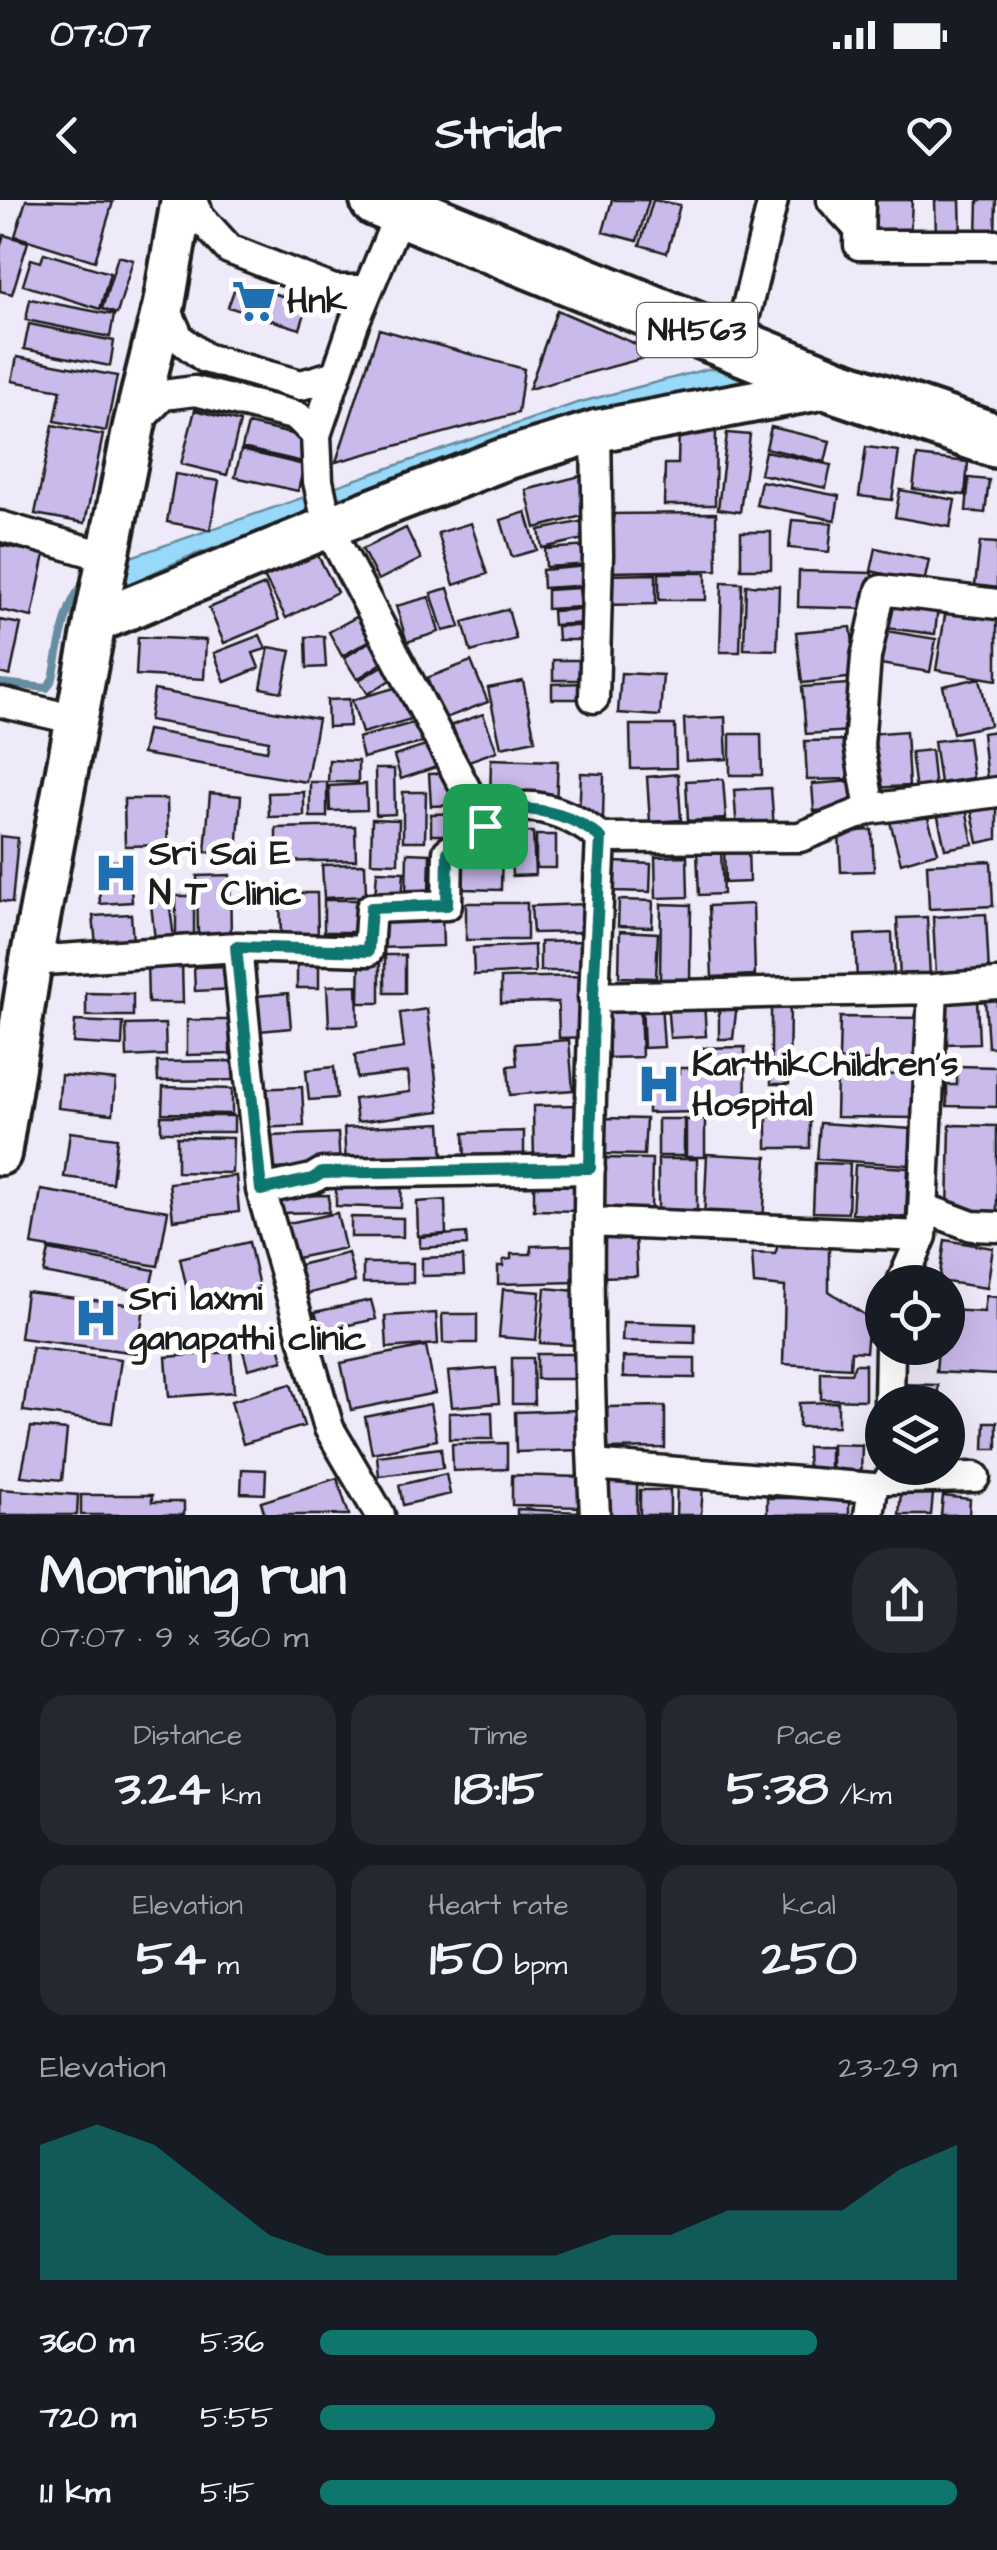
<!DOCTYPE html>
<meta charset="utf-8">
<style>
body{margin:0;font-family:"Architects Daughter",sans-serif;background:#242831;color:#f1f3f6;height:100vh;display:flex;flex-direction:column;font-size:38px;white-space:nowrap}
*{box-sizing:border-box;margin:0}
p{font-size:32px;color:#9ea1a6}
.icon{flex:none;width:55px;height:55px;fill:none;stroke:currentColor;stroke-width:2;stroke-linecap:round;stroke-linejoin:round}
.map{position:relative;height:1315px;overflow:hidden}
.drawer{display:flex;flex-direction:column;background:#171b24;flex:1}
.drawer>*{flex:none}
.buttons{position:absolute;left:865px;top:1065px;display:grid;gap:20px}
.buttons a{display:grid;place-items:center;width:100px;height:100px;border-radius:50%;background:#171b24;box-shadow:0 10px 40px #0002;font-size:50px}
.pin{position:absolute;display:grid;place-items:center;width:85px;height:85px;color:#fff;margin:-42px;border-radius:20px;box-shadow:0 5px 15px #0006}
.round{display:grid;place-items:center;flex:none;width:105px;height:105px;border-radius:40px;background:#242831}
.overview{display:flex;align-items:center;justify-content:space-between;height:170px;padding:0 40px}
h1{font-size:55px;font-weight:700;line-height:75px}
.stats{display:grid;grid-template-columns:repeat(3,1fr);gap:15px;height:170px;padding:10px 40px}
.stats div{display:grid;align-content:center;border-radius:25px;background:#242831;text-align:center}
.stats b{font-size:50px;font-weight:700}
.stats small{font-size:28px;font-weight:400}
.stats p{font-size:28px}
.chart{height:280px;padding:20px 40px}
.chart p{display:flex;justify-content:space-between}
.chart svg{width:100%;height:180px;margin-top:10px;fill:#0f766e;opacity:.7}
ul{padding:0 40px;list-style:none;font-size:32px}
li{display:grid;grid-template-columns:160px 120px 1fr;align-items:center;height:75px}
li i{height:25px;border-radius:12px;background:#0f766e}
.status{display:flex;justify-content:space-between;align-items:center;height:70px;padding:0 50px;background:#171b24;direction:ltr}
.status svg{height:28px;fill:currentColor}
header{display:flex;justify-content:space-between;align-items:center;height:130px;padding:0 40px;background:#171b24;font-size:45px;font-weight:700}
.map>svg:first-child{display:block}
.water{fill:#98d9f9;stroke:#668da1;stroke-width:2.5}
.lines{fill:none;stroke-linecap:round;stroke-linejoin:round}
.stream{stroke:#668da1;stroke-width:8}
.building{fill:#cabaeb;stroke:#1c1c1c;stroke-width:2.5}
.street-casing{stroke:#1c1c1c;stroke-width:35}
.secondary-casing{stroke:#1c1c1c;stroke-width:48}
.highway-casing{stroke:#1c1c1c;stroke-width:60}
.street{stroke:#fff;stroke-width:28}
.secondary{stroke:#fff;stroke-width:40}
.highway{stroke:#fff;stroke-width:52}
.route-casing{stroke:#fff;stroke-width:20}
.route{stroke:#0f766e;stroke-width:12}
.labels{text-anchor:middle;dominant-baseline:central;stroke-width:10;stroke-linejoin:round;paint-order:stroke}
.shield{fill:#fff;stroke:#606060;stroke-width:2.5}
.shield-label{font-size:32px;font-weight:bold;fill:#1c1c1c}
.poi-label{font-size:35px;font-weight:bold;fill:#1c1c1c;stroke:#fff;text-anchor:start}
</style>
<div class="status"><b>07:07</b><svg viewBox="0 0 49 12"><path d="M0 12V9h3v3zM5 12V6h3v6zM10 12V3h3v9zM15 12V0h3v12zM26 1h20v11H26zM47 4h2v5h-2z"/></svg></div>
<header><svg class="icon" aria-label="back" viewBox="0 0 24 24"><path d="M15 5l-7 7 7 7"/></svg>Stridr<svg class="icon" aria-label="heart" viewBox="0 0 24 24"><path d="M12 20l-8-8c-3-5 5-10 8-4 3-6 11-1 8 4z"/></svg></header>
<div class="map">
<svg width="997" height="1315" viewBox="0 0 997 1315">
<rect width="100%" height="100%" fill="#efeaf9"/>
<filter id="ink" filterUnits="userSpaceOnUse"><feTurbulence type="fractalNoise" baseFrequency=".01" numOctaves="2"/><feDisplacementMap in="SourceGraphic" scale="20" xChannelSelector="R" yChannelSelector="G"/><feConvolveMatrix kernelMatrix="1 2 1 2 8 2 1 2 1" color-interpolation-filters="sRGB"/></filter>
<g filter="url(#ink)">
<path class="water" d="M707,169H727L751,183L487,253L188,357L118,389L125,359L577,203Z"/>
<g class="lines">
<path class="stream" d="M1,483L47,488L53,478C59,453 65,392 89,382"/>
</g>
<path class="building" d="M26,0L113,2L95,61L15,36Z
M612,0H649L637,41L603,32Z
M653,0L680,5L667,53L640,45Z
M876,0H912L910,39L873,38Z
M935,0H960L961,38H936Z
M978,0H996L995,39L977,38Z
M4,35L28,42L12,94L0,91V48Z
M44,53L110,73L100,109L23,85L31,59L41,62Z
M118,56L133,60L117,114L102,109Z
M237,82L308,104L300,129L228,107Z
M30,99L114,115L110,137L26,120Z
M557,110L659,154L529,189Z
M29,124L114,141L110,166L24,149Z
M379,129L524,169L518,213L336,262Z
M17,157L117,176L106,231L55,221L61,190L12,181Z
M195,210L240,222L227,275L181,264Z
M679,223L716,224L715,305H664L665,264H678Z
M248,224L309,238L303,262L242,248Z
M53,225L103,235L85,323L35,314Z
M771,227L830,241L825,262L766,248Z
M727,233L750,235L740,312L718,309Z
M866,247L899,251L892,300L859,296Z
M241,250L304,265L298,291L235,277Z
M765,251L831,265L826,288L760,274Z
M917,256L968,262L965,295L913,289Z
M175,274L219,281L210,330L167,322Z
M584,275L594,313L535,328L526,290Z
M969,278L989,280L985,313L966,311Z
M761,281L839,296L835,320L756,305Z
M900,290L955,300L950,327L895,317Z
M526,312L537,350L512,357L501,320Z
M716,313L717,370L610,372L609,314Z
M589,320L593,337L542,348L539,330Z
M792,320L832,323L829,352L789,348Z
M471,323L487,374L454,385L438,333Z
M406,328L421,359L378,380L362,349Z
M741,332H771V369H741Z
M980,342L997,343V389L975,386Z
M0,345L45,354L32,417L0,410Z
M313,346L337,392L286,418L262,373Z
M590,346L591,364L546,367L545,349Z
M876,348L929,360L924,383L871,371Z
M589,366L591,385L543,388L542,370Z
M799,371L872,373L871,409L798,407Z
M659,373H706V400H659Z
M656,374V404L603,405V375Z
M722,382L742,383L740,452H720Z
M265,385L279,420L224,443L209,408Z
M746,385L779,386L777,450L744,449Z
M448,388L460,427L443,431L431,393Z
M579,388L581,407L547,409V390Z
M429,397L439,432L407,442L396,406Z
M890,399L938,406L935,434L886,428Z
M947,403L997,411V480L936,470Z
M508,409L516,439L471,452L463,422Z
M588,409L589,423L553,425L552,411Z
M360,415L374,438L342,456L329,432Z
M0,420L21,424L10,476L0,473Z
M557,426H589V440H558Z
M851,427L857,477L802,483L796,432Z
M886,431L936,439L930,472L880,464Z
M260,435L266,449L253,453L259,468L225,482L214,453Z
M324,436L326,467L307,468L306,437Z
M138,437L206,440L204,479L136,475Z
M377,437L390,458L357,479L344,458Z
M269,447L291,451L282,492L261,488Z
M393,460L401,473L368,494L359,480Z
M553,460H583V480H553Z
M471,461L488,502L443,519L427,478Z
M621,473L663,475L660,516L618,513Z
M980,478L990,525L953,533L943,486Z
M523,481L535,540L501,547L488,488Z
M584,483V499H552V484Z
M848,484L851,531L806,534L802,487Z
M405,485L415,518L362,533L352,500Z
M154,490L318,519L306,582L142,554L147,530L267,551L269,541L149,520Z
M349,499L350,526L328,527L327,500Z
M483,514L497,551L466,562L452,525Z
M725,517L727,559L686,561L684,519Z
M424,520L429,541L363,558L358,538Z
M630,525H675L676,568L631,569Z
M906,531L909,586L872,588L868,534Z
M997,531V580L987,581L982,533Z
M730,534H761L762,575H730Z
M968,537L973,578L940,583L934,541Z
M849,540L850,579L807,580L805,541Z
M435,543L442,565L401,579L394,556Z
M931,550L935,589L916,591L911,552Z
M491,559L558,561L556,605L490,602Z
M329,560L358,561V582H328Z
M375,569H394L395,614L376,615Z
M452,573L454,605L431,606L429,574Z
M581,573L604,574L603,619L579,618Z
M678,574L681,620L650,622L647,577Z
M723,579L726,619L688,621L686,581Z
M853,581L855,608L814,611L812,584Z
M310,582H327V617H310Z
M366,584L367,610L330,611L329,586Z
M771,588L774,629L737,632L734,590Z
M304,592V616L269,617L268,593Z
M403,592H426L425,641H403Z
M210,593L241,596L237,654L205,652Z
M997,598V639L978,643L970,603Z
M124,599H167L168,645L125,646Z
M965,603L973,644L945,649L936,608Z
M925,608L938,652L901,663L889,618Z
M462,613V635H431V614Z
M372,619L399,620L398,663L371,662Z
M355,626L356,660L276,662V628Z
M872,630L874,671L841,672L839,632Z
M533,632L535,675L512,676L510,633Z
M536,635H556V668H536Z
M0,636L18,638L12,703L0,701Z
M748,644L749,682L725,683L724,645Z
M464,645L502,646L501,690L463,689Z
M721,651L723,694L699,695L697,652Z
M407,653L430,654L429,694H406Z
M687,656L688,697L656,698L655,657Z
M129,660L132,702L100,704L98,662Z
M991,661L993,706L929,709L927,664Z
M615,662L651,664L650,692L614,691Z
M365,664L366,696L324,698L322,665Z
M377,671L404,672L402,699L375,697Z
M230,675L231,737L198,738L197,676Z
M168,693L174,738L155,740L150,695Z
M280,693H317L318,739H281Z
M176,696H194V736H176Z
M324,700H364V732H324Z
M619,700L653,701L652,727L618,726Z
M466,703H527V740H466Z
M587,704L589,732L533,733L531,706Z
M661,704L691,705L690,779H660Z
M753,704L755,775L712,777L709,706Z
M131,714L133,742L96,745L93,716Z
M442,714L443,746L378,748L377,715Z
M986,714L989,774L936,777L933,717Z
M927,717L930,777L900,779L897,718Z
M620,731L658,733L656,778L619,777Z
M892,733L894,779L857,781L855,735Z
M589,741L590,771H540V742Z
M534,745L535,772L474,775L473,748Z
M297,752H319V788H297Z
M360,753L380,754V803H359Z
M385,755H405V793H385Z
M147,762H182L183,803H148Z
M234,766L235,789L195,791L194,767Z
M587,776L589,837L559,838L558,802L501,803V778Z
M357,785L358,825L329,826L327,786Z
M86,793L133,794V816H86Z
M288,793L291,828L249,832L246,797Z
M997,798V847H988L985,799Z
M977,799L979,843L945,844L943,800Z
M704,800L706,836L670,838L667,802Z
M661,803L664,847L644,848L642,804Z
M719,803H737L733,839H719Z
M771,803H790L789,884H771Z
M640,806L642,857L609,858L607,807Z
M427,809L440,911L357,922L354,899L410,892L408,872L357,878L355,855L404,848L400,813Z
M840,817L923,818L922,862L839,860Z
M187,820H230V854L187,855Z
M75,821L123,823L122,846L73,843Z
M165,824L166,855L127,857L126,825Z
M569,840L573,890L510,895L508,866L517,865L515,844Z
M745,847L746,911L648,913V877H666V873H680V868H691L695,848Z
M233,861L234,880L158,881L157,862Z
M957,866L997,867V907L947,906V885H957Z
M334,867L337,898L309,900L306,870Z
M837,874L918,875L917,918L836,917Z
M61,875L116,880L113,914L58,908Z
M163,887L232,889V914L162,913Z
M302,887L304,926L254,928L252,889Z
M582,905V963L534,964L533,906Z
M161,916H234V932H161Z
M767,916H810V948H767Z
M603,918L646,919L644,955L601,954Z
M658,919H684V956H658Z
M705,919V957H686V920Z
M441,923L443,960L346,965L344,928Z
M820,923L912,929L909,965L817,959Z
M950,925L997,926V1015L948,1014Z
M524,931V960L465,962L464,933Z
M70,932L117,938L112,983L64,977Z
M338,933L340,966L274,969L272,936Z
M177,937L233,938L232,973L177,972Z
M707,954L767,957L763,1023L704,1021Z
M600,958L652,959L651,1010L599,1009Z
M658,959H697V1011H658Z
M815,963L850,964L848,1013L813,1012Z
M855,965L908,968L906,1017L852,1014Z
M534,975H583L582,1011L534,1010Z
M236,976L239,1012L173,1020L169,983Z
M336,976L402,978L401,1008L336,1006Z
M41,990L168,1011L158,1066L32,1045Z
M329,995V1012L278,1013V996Z
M445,1000L446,1034L418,1036L417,1002Z
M337,1013L345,1048L287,1060L279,1025Z
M351,1017L403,1018V1037H351Z
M466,1033L467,1045L420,1048V1037Z
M635,1035L637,1076L598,1077L596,1036Z
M945,1040L993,1048L987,1088L939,1081Z
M249,1042L260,1091L191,1107L180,1058Z
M575,1045L576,1082L498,1084V1066H503V1060L511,1059V1054H531V1046Z
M778,1045L829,1047V1091L869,1118L866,1152L851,1151L850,1168L783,1164L785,1087L754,1084L752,1053L775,1054Z
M49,1050L154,1070L149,1093L44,1073Z
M348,1053L355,1082L302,1095L295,1066Z
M463,1056L464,1075L422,1076V1058Z
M363,1063H413V1083H363Z
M545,1088L577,1091L573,1145L540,1143Z
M503,1089L540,1092L536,1140L499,1137Z
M26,1092L144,1106L138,1153L20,1138Z
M986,1096L997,1097V1175L936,1172L938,1148H948V1110L984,1112Z
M371,1100L376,1119L321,1131L315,1112Z
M436,1113L438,1144L387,1148L385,1116Z
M442,1114H477V1143H443Z
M623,1122L695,1124V1143L622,1141Z
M275,1131L283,1160L248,1169L240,1140Z
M426,1146L435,1193L351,1210L341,1163Z
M32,1147L121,1159L112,1223L23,1211Z
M231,1152L234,1192L169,1197L166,1157Z
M537,1154H581V1179H537Z
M623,1157L695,1158V1178L623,1177Z
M512,1158H533L534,1204H512Z
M855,1164H865V1200L821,1199V1172L851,1173Z
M496,1168L499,1203L452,1207L448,1172Z
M291,1184L304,1226L243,1244L231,1201Z
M892,1184L938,1185V1202H892Z
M838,1202V1226L799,1227V1203Z
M430,1204L437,1240L372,1253L365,1217Z
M665,1206V1248L608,1249L607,1207Z
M579,1210L581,1250L516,1252L515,1212Z
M492,1212L493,1239H449V1213Z
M985,1222H997V1249H984Z
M31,1227L67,1230L62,1280L21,1276Z
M507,1243V1269L453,1271L452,1244Z
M832,1244L862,1245L861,1275L832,1274Z
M807,1247H830V1279H808Z
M441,1248L443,1268L379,1276L377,1256Z
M242,1269L266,1270L265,1294L241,1293Z
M446,1274L450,1294L403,1305L399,1285Z
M512,1275L581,1277V1307L512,1305Z
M337,1278L349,1315H265L261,1302Z
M609,1281H637V1315H609Z
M677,1283L703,1285L701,1315H676Z
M0,1289L78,1295L77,1315H0Z
M640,1290H670V1315H640Z
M901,1291L933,1294L931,1315H899Z
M81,1295H152V1302H184V1315H81Z
M943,1296L970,1299L969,1315H941Z
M767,1298H849V1315H755H767Z
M517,1309L579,1312V1315H517Z"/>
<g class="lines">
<g class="street-casing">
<path id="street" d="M193,0L199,16L229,49L334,90H367
M832,0L859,29
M860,0L859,45H997
M401,10L354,123L316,235L318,281L328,327L485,626C493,621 503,612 512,609C541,600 580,620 601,638C590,864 583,1090 595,1315
M164,104L179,138L205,158L301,185L336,175
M744,119L773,0
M136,223L163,195L195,191L297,216L316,235
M0,326L108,357
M997,404L881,390L866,457L859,545L870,609L997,592
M594,498L598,355L596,231
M0,502L77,520
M601,638L800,637L870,609
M237,747L261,990L329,1228L380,1315
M31,761L237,747L368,751L371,708L447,705L448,652L485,626
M593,797L933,789L997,784
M261,990L312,979L322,973L590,969
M924,1008L972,1026L997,1027
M589,1022L922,1036
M902,1082L922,1036L933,789
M889,1202L890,1148
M593,1265L873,1288L869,1315
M889,1279L975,1277"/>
</g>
<g class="secondary-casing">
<path id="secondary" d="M95,422L328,327L502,260L596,231L836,186
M0,954L31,761L95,422L134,226L164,104L182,0"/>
</g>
<g class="highway-casing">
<path id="highway" d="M377,0L836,186L997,241"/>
</g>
<use href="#street" class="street"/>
<use href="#secondary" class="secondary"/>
<use href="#highway" class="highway"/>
</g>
</g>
<g class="lines" filter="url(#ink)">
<g class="route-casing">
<path id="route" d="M514,608C547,610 575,616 601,638L593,796L590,968L322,973L312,979L261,990L236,747L368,751L371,708L447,705L448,652Z"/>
</g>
<use href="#route" class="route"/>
</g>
<defs>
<g id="supermarket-bare" transform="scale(3.45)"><path d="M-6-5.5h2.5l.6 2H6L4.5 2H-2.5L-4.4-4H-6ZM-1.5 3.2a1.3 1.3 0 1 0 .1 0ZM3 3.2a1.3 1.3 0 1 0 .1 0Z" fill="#1f6fb2" stroke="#fff" stroke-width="2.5" paint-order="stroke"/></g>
<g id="hospital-bare" transform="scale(3.45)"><path d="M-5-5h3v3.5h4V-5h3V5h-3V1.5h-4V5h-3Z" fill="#1f6fb2" stroke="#fff" stroke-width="2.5" paint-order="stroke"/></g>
</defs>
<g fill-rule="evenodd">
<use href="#supermarket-bare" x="254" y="101"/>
<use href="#hospital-bare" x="116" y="673"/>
<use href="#hospital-bare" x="659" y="884"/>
<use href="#hospital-bare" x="96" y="1118"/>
</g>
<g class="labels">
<rect class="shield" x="637" y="103" width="120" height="54" rx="8"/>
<g class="shield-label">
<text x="697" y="130">NH563</text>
</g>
<g class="poi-label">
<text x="287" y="101">Hnk</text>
<text x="149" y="653">Sri Sai E<tspan x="149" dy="40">N T Clinic</tspan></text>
<text x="692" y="864">KarthikChildren's<tspan x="692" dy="40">Hospital</tspan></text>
<text x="129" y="1098">Sri laxmi<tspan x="129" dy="40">ganapathi clinic</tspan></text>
</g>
</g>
</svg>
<div class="buttons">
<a><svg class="icon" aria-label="locate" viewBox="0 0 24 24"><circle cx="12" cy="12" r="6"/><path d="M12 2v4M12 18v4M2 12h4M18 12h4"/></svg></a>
<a><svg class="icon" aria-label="layers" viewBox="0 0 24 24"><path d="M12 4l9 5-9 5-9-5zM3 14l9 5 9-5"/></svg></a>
</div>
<div class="pin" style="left:485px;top:626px;background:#1e9e55"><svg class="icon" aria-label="arrive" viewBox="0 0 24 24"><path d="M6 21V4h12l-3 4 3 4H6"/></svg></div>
</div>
<section class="drawer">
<div class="overview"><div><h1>Morning run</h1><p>07:07 · 9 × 360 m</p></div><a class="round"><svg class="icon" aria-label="share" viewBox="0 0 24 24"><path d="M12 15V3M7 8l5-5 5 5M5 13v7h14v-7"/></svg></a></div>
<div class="stats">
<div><p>Distance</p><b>3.24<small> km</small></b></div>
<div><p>Time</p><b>18:15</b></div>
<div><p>Pace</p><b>5:38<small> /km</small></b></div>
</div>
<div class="stats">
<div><p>Elevation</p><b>54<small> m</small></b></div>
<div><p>Heart rate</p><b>150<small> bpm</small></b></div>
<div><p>kcal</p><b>250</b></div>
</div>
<div class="chart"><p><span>Elevation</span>23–29 m</p>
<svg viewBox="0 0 160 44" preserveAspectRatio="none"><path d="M0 44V11L10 6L20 11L30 22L40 33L50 38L60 38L70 38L80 38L90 38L100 33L110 33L120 27L130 27L140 27L150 17L160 11V44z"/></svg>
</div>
<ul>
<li><b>360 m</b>5:36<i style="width:78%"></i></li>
<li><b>720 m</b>5:55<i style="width:62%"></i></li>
<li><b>1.1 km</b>5:15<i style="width:100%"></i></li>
</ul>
</section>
